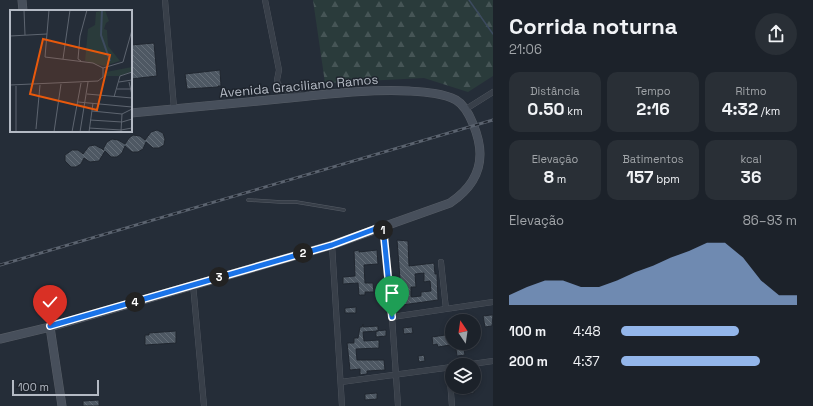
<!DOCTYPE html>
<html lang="pt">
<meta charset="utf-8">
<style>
body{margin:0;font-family:"Space Grotesk",sans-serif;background:#292f36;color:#f1f3f6;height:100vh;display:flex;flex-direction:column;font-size:15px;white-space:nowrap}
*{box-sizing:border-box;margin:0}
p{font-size:13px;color:#a0a4a8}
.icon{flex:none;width:22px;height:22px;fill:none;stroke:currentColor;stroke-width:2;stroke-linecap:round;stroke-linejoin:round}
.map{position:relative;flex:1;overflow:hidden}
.sheet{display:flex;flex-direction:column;background:#1c222a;width:320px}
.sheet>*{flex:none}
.needle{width:26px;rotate:347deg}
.controls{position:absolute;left:445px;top:314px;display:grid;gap:8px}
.controls a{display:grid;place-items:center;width:36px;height:36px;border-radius:50%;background:#1c222a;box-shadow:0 2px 6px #0003,0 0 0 1px #3a3f47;font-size:20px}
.scale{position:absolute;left:12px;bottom:10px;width:87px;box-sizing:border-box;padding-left:4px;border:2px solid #b4bac4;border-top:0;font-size:11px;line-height:14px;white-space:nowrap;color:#b4bac4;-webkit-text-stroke:3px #1e242d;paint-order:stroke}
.pin{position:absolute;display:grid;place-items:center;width:34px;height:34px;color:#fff;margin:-41px -17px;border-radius:50% 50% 50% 0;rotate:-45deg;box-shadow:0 0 4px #0007}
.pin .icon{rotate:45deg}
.km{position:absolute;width:20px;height:20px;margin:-10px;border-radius:50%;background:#222;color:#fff;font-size:11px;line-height:20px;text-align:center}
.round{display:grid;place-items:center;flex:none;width:42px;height:42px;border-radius:21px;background:#292f36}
.overview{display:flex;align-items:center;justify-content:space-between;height:68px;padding:0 16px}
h1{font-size:22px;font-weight:800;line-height:30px}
.stats{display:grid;grid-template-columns:repeat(3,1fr);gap:6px;height:68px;padding:4px 16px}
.stats div{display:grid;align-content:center;border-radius:10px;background:#292f36;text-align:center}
.stats b{font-size:17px;font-weight:800}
.stats small{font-size:11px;font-weight:400}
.stats p{font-size:11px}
.chart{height:112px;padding:8px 16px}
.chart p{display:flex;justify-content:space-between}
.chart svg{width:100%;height:72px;margin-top:4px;fill:#93b6ea;opacity:.7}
ul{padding:0 16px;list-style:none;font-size:13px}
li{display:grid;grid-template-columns:64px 48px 1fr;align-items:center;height:30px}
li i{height:10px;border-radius:5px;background:#93b6ea}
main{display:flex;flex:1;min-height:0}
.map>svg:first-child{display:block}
.forest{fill:url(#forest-firs)}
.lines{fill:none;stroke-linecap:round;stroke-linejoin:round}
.stream{stroke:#3d4b5f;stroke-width:1.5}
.building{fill:url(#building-back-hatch);stroke:#20262f;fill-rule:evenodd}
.lane-casing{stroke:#575d66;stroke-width:3.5}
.street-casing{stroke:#575d66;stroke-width:6}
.secondary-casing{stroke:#575d66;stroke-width:9}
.lane{stroke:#383f49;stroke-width:2.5}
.street{stroke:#383f49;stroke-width:5.5}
.secondary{stroke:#474f5b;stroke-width:8}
.rail-casing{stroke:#5b636f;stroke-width:3}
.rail{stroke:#1e242d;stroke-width:1.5;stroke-dasharray:4.5;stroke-linecap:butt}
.route-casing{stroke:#fff;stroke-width:8}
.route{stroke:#1a73e8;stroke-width:5}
.labels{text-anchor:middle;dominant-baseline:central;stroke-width:3;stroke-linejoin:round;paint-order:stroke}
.street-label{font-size:13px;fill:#b4bac4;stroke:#1e242d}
.inset-river{fill:none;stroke:#3d4b5f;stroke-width:2}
.inset-road{fill:none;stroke:#5e6570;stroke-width:1}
.view{fill:#e8590c;fill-opacity:0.15;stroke:#e8590c;stroke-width:2}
.inset-edge{fill:none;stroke:#b4bac4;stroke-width:2}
</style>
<main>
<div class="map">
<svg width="493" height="406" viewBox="0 0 493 406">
<defs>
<pattern id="forest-firs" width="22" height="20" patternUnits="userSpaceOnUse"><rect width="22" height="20" fill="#2a3b3b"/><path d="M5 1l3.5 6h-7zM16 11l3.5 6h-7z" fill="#465556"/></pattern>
<pattern id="building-back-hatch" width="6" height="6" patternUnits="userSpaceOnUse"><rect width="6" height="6" fill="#4e5863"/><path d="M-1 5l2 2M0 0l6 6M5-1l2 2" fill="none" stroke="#656e78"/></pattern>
</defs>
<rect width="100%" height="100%" fill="#252d38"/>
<path class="forest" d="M313,0H493V76L468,92L424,78L325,83Z"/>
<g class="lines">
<path class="stream" d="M469,0L493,34"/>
</g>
<path class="building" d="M154,43L157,76L131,79V45Z
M220,70L221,86H218V87L187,89L185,74Z
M157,130L163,133L165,139L164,145L159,148H153L146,142L143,149L138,152H132L125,146L122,153L117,157H111L105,151L99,161L90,162L84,158L81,164L76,167H71L65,161V155L72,150H78L83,154L89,146L95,145L104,150L103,149L107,142L112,139L118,140L125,144L129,138L133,135L140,136L145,140L151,132Z
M397,240L408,241L409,266L434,263L435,274H437L438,300L402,305ZM424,273V282L430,281L431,291L421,292V296L411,297V287H416L415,274Z
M359,250V252L377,250L378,264L364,265L365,283H373L374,292H365V295H359L358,283L343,284V277L355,276L354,251Z
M356,307V313H345V308Z
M491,315H493L492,326L485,327L483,316Z
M363,324V327L378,326V331L363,332L364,341L379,340V348L356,349L357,360H384L385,370L367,371V374L360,375V369L350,370L347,343H354V338H358L360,327H362Z
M412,327L413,333L404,334L403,328Z
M386,330V336L376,337V331Z
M176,331V343L145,345V335H149V333Z
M452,334V338L449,339L450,345L438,347L437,344L433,345L432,337Z
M455,343H463L465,355L457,356Z
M424,355L425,361L419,362L418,356Z
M465,387H473L474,393L466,394Z
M377,393V399L365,400V394Z
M99,400V406H83V401Z"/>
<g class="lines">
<g class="lane-casing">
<path id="lane" d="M248,200L281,202H296L344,210"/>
</g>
<g class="street-casing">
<path id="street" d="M165,0L174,108
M265,0L279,70L277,80L278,85L284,89L304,95
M466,109L493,92
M383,226L392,317L398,406
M332,245L342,406
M441,262L446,309
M193,284L204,406
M392,317L493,302
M465,365L493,361
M449,367L452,406
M341,382L452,367"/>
</g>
<g class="secondary-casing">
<path id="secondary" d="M22,0L23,11
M50,327L62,406
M0,339L50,327L332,245L450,203C468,191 480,176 480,154C480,139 470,108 456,100C443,93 424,92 409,91C365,89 322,95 279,99C230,104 180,108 131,113"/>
</g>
<use href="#lane" class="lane"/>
<use href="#street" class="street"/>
<use href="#secondary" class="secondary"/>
<g class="rail-casing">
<path id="rail" d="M0,265L493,120"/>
</g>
<use href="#rail" class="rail"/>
</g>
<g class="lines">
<g class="route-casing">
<path id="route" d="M50,326L332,245L383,226L392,317"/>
</g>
<use href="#route" class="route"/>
</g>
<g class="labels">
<g class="street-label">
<text transform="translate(299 86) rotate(-5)">Avenida Graciliano Ramos</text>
</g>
</g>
<g transform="translate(10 10)">
<rect width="122" height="122" fill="#252d38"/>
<path d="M122,57V61L110,66H95L96,62Z" fill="#2a3b3b"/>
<path d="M95,0L99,11L96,13L94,19L97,20L98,36L110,51L94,56L75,51L78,19L85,15L86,2Z" fill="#2a3b3b"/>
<path class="inset-river" d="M92,0L91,25L100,51"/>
<path class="inset-road" d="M14,0L15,25M39,0L35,47L83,53L93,58M0,26L37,24M53,49L60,0M71,51L68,49L70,26L77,0M93,58L113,52L122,20M109,72L122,70M119,72L122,85M0,75L88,71L93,67V58M6,76V122M107,79H122M77,84L122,88M104,87L110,66L122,62M68,92L122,97M82,101L112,104L122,99M80,110L112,112L122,109M79,118L111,120L122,118M26,119L30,75M111,121L112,104M44,122L51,74M62,122L71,73M70,122L78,72M79,122L83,93"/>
<path class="view" d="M33,29L100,45L87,100L20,84Z"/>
<rect width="122" height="122" class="inset-edge"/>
</g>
</svg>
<div class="controls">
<a><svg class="needle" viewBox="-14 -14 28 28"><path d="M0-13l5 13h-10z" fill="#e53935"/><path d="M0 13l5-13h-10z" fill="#a0a4a8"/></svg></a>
<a><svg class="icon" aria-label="layers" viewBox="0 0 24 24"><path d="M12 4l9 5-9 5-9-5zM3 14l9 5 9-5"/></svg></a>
</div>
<div class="scale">100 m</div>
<div class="pin" style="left:392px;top:317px;background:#1e9e55"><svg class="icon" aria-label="arrive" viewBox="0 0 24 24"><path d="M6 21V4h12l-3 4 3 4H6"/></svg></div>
<div class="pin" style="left:50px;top:326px;background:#d93025"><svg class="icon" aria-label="check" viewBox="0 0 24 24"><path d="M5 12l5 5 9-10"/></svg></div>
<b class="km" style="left:383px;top:230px">1</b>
<b class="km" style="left:303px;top:253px">2</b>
<b class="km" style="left:219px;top:277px">3</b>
<b class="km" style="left:135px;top:302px">4</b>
</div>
<section class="sheet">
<div class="overview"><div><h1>Corrida noturna</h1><p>21:06</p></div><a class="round"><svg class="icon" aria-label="share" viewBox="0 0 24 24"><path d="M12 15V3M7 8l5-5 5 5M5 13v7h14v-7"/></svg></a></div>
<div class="stats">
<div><p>Distância</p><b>0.50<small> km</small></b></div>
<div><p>Tempo</p><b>2:16</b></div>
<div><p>Ritmo</p><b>4:32<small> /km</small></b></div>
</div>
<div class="stats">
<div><p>Elevação</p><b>8<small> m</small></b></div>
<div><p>Batimentos</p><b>157<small> bpm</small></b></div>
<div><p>kcal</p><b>36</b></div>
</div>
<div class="chart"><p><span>Elevação</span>86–93 m</p>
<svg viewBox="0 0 160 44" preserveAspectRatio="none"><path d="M0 44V38L10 33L20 29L30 29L40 33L50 33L60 29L70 24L80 20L90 15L100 11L110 6L120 6L130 15L140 29L150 38L160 38V44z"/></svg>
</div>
<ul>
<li><b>100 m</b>4:48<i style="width:67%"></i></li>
<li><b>200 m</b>4:37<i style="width:79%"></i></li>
</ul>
</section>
</main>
